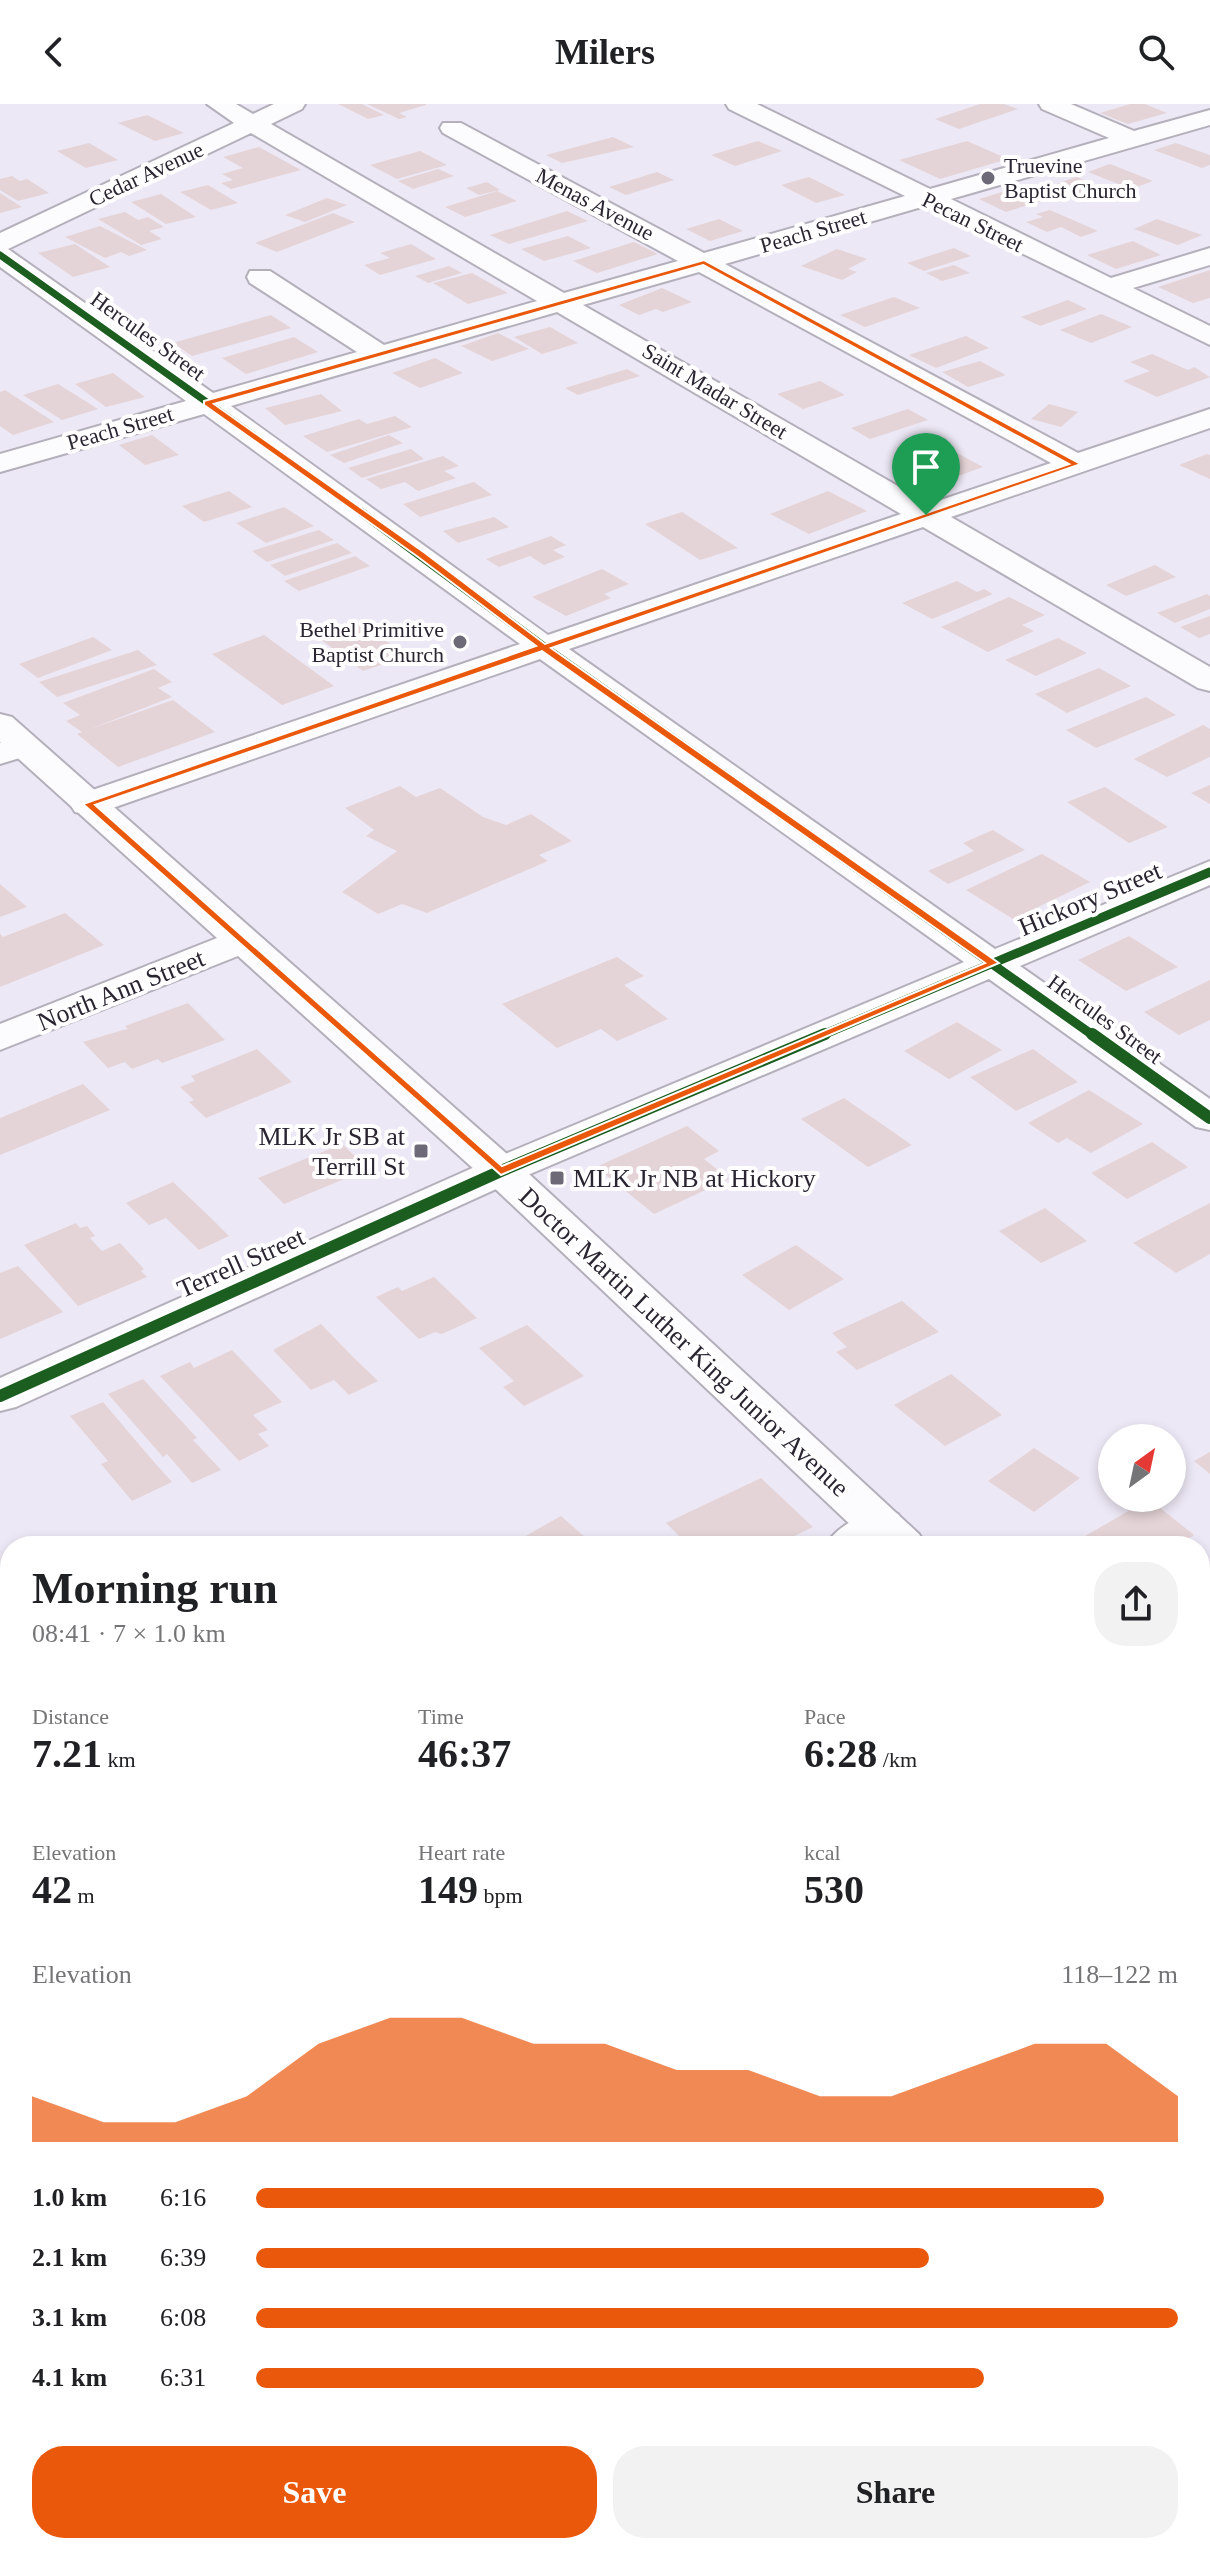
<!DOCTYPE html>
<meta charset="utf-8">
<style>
body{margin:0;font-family:Georgia,serif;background:#f2f2f2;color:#202124;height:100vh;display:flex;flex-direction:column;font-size:30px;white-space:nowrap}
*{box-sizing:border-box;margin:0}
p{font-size:26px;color:#757577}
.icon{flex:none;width:44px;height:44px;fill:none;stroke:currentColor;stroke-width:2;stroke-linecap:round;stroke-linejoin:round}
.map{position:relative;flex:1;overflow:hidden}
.sheet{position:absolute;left:0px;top:1432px;width:1210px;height:1018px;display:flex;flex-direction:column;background:#fff;border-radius:32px 32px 0 0;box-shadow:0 4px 12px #0003}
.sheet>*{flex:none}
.needle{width:52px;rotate:33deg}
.controls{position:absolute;left:1098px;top:1320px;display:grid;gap:16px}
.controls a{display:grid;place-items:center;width:88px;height:88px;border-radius:50%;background:#fff;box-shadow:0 4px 12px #0003;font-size:40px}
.pin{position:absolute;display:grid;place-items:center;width:68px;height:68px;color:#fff;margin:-82px -34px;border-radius:50% 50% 50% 0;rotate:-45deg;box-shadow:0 0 8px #0007}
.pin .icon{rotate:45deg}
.round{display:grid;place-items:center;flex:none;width:84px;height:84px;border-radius:32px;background:#f2f2f2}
.overview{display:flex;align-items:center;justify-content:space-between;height:136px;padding:0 32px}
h1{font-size:44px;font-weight:700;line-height:60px}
.stats{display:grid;grid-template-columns:repeat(3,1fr);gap:12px;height:136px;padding:8px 32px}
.stats div{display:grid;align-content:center}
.stats b{font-size:40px;font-weight:700}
.stats small{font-size:22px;font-weight:400}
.stats p{font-size:22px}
.chart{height:224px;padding:16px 32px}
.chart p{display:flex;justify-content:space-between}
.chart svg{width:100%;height:144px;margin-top:8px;fill:#ea580c;opacity:.7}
.cta{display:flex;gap:16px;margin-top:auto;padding:16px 32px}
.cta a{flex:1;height:92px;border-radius:32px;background:#ea580c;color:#fff;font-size:32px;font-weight:700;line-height:92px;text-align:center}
.cta a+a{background:#f2f2f2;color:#202124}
ul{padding:0 32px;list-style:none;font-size:26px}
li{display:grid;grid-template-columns:128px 96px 1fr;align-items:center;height:60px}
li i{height:20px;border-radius:10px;background:#ea580c}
header{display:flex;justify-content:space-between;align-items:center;height:104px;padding:0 32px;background:#fff;font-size:36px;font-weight:700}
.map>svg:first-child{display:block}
.building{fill:#e5d4d7}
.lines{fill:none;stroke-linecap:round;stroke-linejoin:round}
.street-casing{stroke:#b4b0bb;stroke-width:4}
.secondary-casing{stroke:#b4b0bb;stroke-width:4}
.street{fill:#fcfcfe;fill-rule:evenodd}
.secondary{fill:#fcfcfe;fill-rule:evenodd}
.cycleway-far2-casing{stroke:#fff;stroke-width:10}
.cycleway-far1-casing{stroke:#fff;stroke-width:13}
.cycleway-casing{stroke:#fff;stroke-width:17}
.cycleway-far2{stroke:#1b5e20;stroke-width:7}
.cycleway-far1{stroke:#1b5e20;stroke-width:9}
.cycleway{stroke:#1b5e20;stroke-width:12}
.route{fill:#ea580c;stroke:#fff;stroke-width:2;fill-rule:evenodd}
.poi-dot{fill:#6e6976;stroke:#fff;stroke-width:3}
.labels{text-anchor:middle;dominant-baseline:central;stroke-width:8;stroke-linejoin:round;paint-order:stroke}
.far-poi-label{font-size:22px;fill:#2a2531;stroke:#fff;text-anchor:start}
.far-street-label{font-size:22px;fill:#2a2531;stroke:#fff}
.street-label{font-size:26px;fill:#2a2531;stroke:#fff}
.poi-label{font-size:26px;fill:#2a2531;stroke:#fff;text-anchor:end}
</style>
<header><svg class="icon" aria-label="back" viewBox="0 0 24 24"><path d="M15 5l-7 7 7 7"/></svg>Milers<svg class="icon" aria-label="search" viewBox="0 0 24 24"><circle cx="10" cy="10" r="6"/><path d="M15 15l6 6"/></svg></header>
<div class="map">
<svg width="1210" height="2449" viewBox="0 0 1210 2449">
<rect width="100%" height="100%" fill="#ede8f5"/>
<path class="building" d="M338,0H362L384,11L368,15Z
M367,0H426V1L399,9L407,13L399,15Z
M980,0H1004L1018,5L959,25L935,15Z
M1130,0H1145L1167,9L1128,20L1100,9Z
M147,11L184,29L155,37L118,19Z
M613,33L634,43L562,59L546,51Z
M758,37L782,47L735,62L711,51Z
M967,37L1008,55L940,75L899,56Z
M89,39L118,56L86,64L57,47Z
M1176,39L1210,51V61L1202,64L1154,46Z
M259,43L301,66L231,85L221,79L233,76L222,70L243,64L223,53Z
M420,47L447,61L397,75L370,61Z
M1110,60L1153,77L1131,85L1088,68Z
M438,65L454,72L413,85L398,77Z
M657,68L674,76L626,91L609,83Z
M12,72L20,77L27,75L49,89L18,97L0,86V75Z
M809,73L845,91L816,99L781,81Z
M1076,73L1116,88L1095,96L1054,81Z
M487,78L500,86L479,91L466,84Z
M208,81L238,99L211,106L180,88Z
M1019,83L1047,95L1006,108L979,95Z
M497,87L517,97L465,113L445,103Z
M0,89L22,103L0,109Z
M161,90L196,113L166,120L131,98Z
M327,94L347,101L305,118L285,111Z
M1050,106L1098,127L1081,133L1061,123L1047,128L1026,118L1043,113L1036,110Z
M567,107L588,117L509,140L490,131Z
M125,108L138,116L148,113L164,123L149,127L162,135L141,141L98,115Z
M333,109L355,118L277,148L255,139Z
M719,115L743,127L710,137L686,125Z
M1157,115L1202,131L1178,141L1134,125Z
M100,122L147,146L129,152L121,148L105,154L65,133Z
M568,132L591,144L544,157L521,145Z
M1133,137L1161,151L1116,165L1087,151Z
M634,138L658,150L597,169L573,157Z
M75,140L110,163L73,173L38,149Z
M411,140L436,155L380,171L364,161L390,154L380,149Z
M954,144L971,152L924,167L907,159Z
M837,145L867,155L848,165L857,168L842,176L801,162Z
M954,161L970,169L942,177L926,169Z
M449,162L462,169L428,179L415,172Z
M1210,166V194L1193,199L1158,183Z
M472,169L508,189L468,200L433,179Z
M662,184L692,198L663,208L656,205L639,211L619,201Z
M894,193L920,204L865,223L840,211Z
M1068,196L1087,205L1040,222L1021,213Z
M1101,210L1132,223L1091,239L1060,226Z
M271,211L291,224L192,252L173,239Z
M550,223L578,239L542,250L514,233Z
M498,229L529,245L492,257L461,242Z
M966,232L989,244L936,264L909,251Z
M294,233L318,248L246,270L222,254Z
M1152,250L1188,266L1194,263L1210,273L1157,293L1123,277L1150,267L1130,258Z
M435,254L463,269L420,284L392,269Z
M980,257L1006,271L968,283L942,268Z
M627,265L640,272L578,291L565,284Z
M113,269L145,293L106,303L75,280Z
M820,277L845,291L803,305L777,290Z
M58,280L98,305L62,316L23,291Z
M5,286L54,318L13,331L0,322V288Z
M321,290L342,307L285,321L265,304Z
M1049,300L1078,308L1061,323L1031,315Z
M908,305L928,316L870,335L851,324Z
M395,312L412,323L327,348L303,332L359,315L367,320Z
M152,331L179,351L145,361L119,341Z
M389,331L403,339L344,359L330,351Z
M942,341L983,363L950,375L909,353Z
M411,345L424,355L362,374L348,364Z
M1207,350L1210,351V375L1179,361Z
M443,352L459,362L444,367L456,374L418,387L405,378L381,385L366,375Z
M474,378L492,391L420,413L403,400Z
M229,387L252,403L204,418L182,402Z
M828,387L867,407L809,430L770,410Z
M284,403L314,422L266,439L236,419Z
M682,408L738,444L700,456L645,420Z
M494,413L509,423L458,439L443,427Z
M319,426L334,436L267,458L252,447Z
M551,432L566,441L553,446L565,453L544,461L530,452L499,463L486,455Z
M337,439L352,449L285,472L270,461Z
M355,452L370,462L299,487L284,477Z
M1155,461L1176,473L1126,492L1106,481Z
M602,465L629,480L604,490L611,494L566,512L532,493Z
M957,477L977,488L984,485L993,490L932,515L902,499Z
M1207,490L1210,492V505L1175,519L1157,509Z
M1009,493L1045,511L1022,521L1034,527L988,548L941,523Z
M1210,512V530L1199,534L1180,523Z
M359,518L407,552L363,567L316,532Z
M264,531L334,582L282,601L212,550Z
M93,533L112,546L38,574L19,560Z
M1058,534L1087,549L1036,572L1005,556Z
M138,546L157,561L57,593L39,578Z
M1099,564L1131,582L1067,609L1035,590Z
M154,565L172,578L158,584L172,593L90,625L173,596L215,628L118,663L77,630L82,628L66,617L80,611L63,599Z
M1146,593L1176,611L1096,644L1066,626Z
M1203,621L1210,625V653L1167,673L1134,655Z
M1210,681V700L1191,689Z
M400,682L416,693L440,684L483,713L506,721L531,710L572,737L539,751L548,757L427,809L402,800L378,810L342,788L397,747L366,732L374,726L345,704Z
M1105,683L1168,723L1129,739L1067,698Z
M993,726L1025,746L948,780L928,767L974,747L963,739Z
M1042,750L1090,778L1013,815L966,786Z
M0,780L27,803L0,813Z
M65,809L104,841L0,883V830L3,833Z
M1129,832L1178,863L1126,887L1078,856Z
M617,853L644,872L624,881L668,915L617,937L601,925L557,944L502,900Z
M1210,876V916L1179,931L1144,908Z
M188,899L225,936L162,959L158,955L132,965L125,958L108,964L83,938L123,926L128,925L125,922Z
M957,918L1002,946L949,975L904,947Z
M257,945L292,978L206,1014L189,998L194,996L180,983L195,977L191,972Z
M1033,945L1078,978L1016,1007L970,973Z
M83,980L110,1006L0,1051V1014Z
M1089,986L1143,1020L1091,1049L1067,1034L1058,1039L1028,1019Z
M844,994L912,1041L868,1063L801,1015Z
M687,1022L719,1047L704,1055L729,1075L654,1110L596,1063Z
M1152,1038L1188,1063L1127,1095L1091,1069Z
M342,1040L358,1055L351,1058L361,1068L284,1100L258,1074Z
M173,1078L211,1114L229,1132L199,1146L166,1114L149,1121L126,1099Z
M1210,1099V1150L1176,1169L1133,1139Z
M1045,1104L1087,1137L1041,1159L999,1127Z
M76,1119L80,1124L87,1122L95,1132L90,1134L102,1147L120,1139L144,1165L141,1167L147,1173L78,1202L24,1141Z
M796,1141L844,1175L789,1206L742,1171Z
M18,1162L63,1208L0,1235V1169Z
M434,1173L477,1214L442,1230L435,1228L419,1235L376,1193L398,1183L402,1187Z
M902,1197L939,1228L857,1266L836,1248L847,1243L832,1229Z
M321,1220L353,1253L378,1277L349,1291L334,1276L311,1286L273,1246Z
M527,1221L584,1272L524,1302L503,1283L514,1277L479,1244Z
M232,1246L282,1298L253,1311L268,1326L258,1330L269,1342L239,1357L160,1272L190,1258L194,1264Z
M951,1270L1002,1311L945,1342L894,1301Z
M143,1275L197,1334L193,1336L221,1366L192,1379L167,1350L163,1353L108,1290Z
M103,1298L154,1358L172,1378L132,1397L101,1360L108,1357L70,1312Z
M1034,1344L1080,1374L1034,1408L988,1377Z
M1210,1348V1370L1194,1357Z
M761,1374L813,1423L774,1442H689L666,1419Z
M1149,1395L1194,1431L1175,1442H1068Z
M561,1412L595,1442H509L536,1426Z
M10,1741V1788L0,1775V1747Z
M0,1836L10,1850V1884L0,1869Z
M10,2006V2072L0,2078V2012Z
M1200,2228L1210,2238V2302L1201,2309Z
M1210,2361V2449H1205L1195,2440H1200V2371Z
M770,2440H784L792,2449H759Z"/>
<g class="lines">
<g class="street-casing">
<path id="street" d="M207,0H236L253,10L274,0H305L302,5L271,20L564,189L678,157L443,29L440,24L443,19H461L704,149L905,92L729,5L726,0H757L930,85L1109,34L1042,5L1039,0H1071L1134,27L1210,6V21L951,95L1111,174L1210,144V161L1133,184L1210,222V241L925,102L725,160L1078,349L1210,305V324L951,413L1210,563V587L1198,584L923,423L569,545L995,845L1210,757V781L1020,862L1210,995V1026L1196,1023L989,875L516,1076L16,1303L0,1307V1274L486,1058L964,858L540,555L101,708L88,711L75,708L70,700L75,692L520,540L204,310L0,368V350L186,297L0,163V129L234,19ZM251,29L537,197L384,241L270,167H250L247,173L250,179L357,248L213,289L8,145ZM699,168L1051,359L929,400L583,201ZM557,208L901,410L548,531L231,302Z
M24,632L36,635L41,642L36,649L0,660V639Z
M881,1405L898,1410L905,1422C888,1450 855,1442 825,1442C837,1422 859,1412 881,1405Z
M1210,1511V1549L1200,1552V1514Z
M1210,1736V1783L1200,1786V1740Z
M10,1911V1959L0,1962V1914Z
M0,2203L10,2207V2272L0,2269Z
M105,2440H171L175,2449H109Z
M230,2440H303L299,2449H226Z
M340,2440H406L410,2449H344Z"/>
</g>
<g class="secondary-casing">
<path id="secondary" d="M0,610L12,613L516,1058L919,1430L926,1442H873L486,1076L238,852L0,946V920L217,834L0,638Z
M1200,1695L1210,1698V1744L1200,1741Z"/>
</g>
<use href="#street" class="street"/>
<use href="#secondary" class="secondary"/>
<g class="cycleway-far2-casing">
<path id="cycleway-far2" d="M0,151L364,410"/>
</g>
<g class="cycleway-far1-casing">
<path id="cycleway-far1" d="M361,408L544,543L1094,932
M820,932L1210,768"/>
</g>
<g class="cycleway-casing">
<path id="cycleway" d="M1092,930L1210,1014
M0,1292L501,1067L825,930"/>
</g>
<use href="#cycleway-far2" class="cycleway-far2"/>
<use href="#cycleway-far1" class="cycleway-far1"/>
<use href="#cycleway" class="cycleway"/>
</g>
<path class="route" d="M704,156L1081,360L551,544L999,859L501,1071L83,700L536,542L418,453L204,301V297ZM703,161L1069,360L545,540L425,449L214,300ZM542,547L556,557L985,859L502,1062L95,701Z"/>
<g class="poi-dot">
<circle cx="988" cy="74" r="8"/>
<circle cx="460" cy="538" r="8"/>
<rect x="413" y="1039" width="16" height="16" rx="4"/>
<rect x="549" y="1066" width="16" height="16" rx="4"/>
</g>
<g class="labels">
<g class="far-poi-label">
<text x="1004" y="61">Truevine<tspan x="1004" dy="25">Baptist Church</tspan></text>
<text x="444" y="525" text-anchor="end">Bethel Primitive<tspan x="444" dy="25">Baptist Church</tspan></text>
</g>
<g class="far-street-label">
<text transform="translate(146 70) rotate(-25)">Cedar Avenue</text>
<text transform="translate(595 100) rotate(28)">Menas Avenue</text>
<text transform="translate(973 118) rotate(26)">Pecan Street</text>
<text transform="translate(813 127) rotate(-16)">Peach Street</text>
<text transform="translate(148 232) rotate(36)">Hercules Street</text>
<text transform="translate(715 287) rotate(31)">Saint Madar Street</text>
<text transform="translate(120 324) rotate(-16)">Peach Street</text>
<text transform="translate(1105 915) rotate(36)">Hercules Street</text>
</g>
<g class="street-label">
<text transform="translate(1090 795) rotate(-23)">Hickory Street</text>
<text transform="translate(121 886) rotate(-22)">North Ann Street</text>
<text transform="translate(241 1159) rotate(-24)">Terrell Street</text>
<text transform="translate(684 1238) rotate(43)">Doctor Martin Luther King Junior Avenue</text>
</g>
<g class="poi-label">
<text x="405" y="1032">MLK Jr SB at<tspan x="405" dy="30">Terrill St</tspan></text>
<text x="573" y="1074" text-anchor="start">MLK Jr NB at Hickory</text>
</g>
</g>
</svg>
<div class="controls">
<a><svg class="needle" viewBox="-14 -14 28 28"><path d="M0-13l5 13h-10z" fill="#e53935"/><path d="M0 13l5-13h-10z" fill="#757577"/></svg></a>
</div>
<div class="pin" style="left:926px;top:411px;background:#1e9e55"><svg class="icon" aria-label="arrive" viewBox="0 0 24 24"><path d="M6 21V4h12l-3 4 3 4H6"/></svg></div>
<section class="sheet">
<div class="overview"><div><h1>Morning run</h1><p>08:41 · 7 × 1.0 km</p></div><a class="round"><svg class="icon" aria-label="share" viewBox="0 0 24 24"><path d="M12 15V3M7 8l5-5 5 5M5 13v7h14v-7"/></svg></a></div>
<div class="stats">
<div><p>Distance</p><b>7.21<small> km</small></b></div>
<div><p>Time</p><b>46:37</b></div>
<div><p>Pace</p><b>6:28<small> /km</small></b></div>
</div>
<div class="stats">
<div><p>Elevation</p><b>42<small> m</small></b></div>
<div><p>Heart rate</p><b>149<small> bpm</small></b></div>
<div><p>kcal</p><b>530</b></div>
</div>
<div class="chart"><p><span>Elevation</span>118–122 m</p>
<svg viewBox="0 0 160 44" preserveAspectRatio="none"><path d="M0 44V30L10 38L20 38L30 30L40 14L50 6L60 6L70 14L80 14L90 22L100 22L110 30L120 30L130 22L140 14L150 14L160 30V44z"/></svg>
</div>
<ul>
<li><b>1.0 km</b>6:16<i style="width:92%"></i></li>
<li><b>2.1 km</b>6:39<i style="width:73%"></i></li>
<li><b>3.1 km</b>6:08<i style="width:100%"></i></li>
<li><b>4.1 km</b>6:31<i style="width:79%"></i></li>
</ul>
<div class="cta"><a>Save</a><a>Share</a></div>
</section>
</div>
